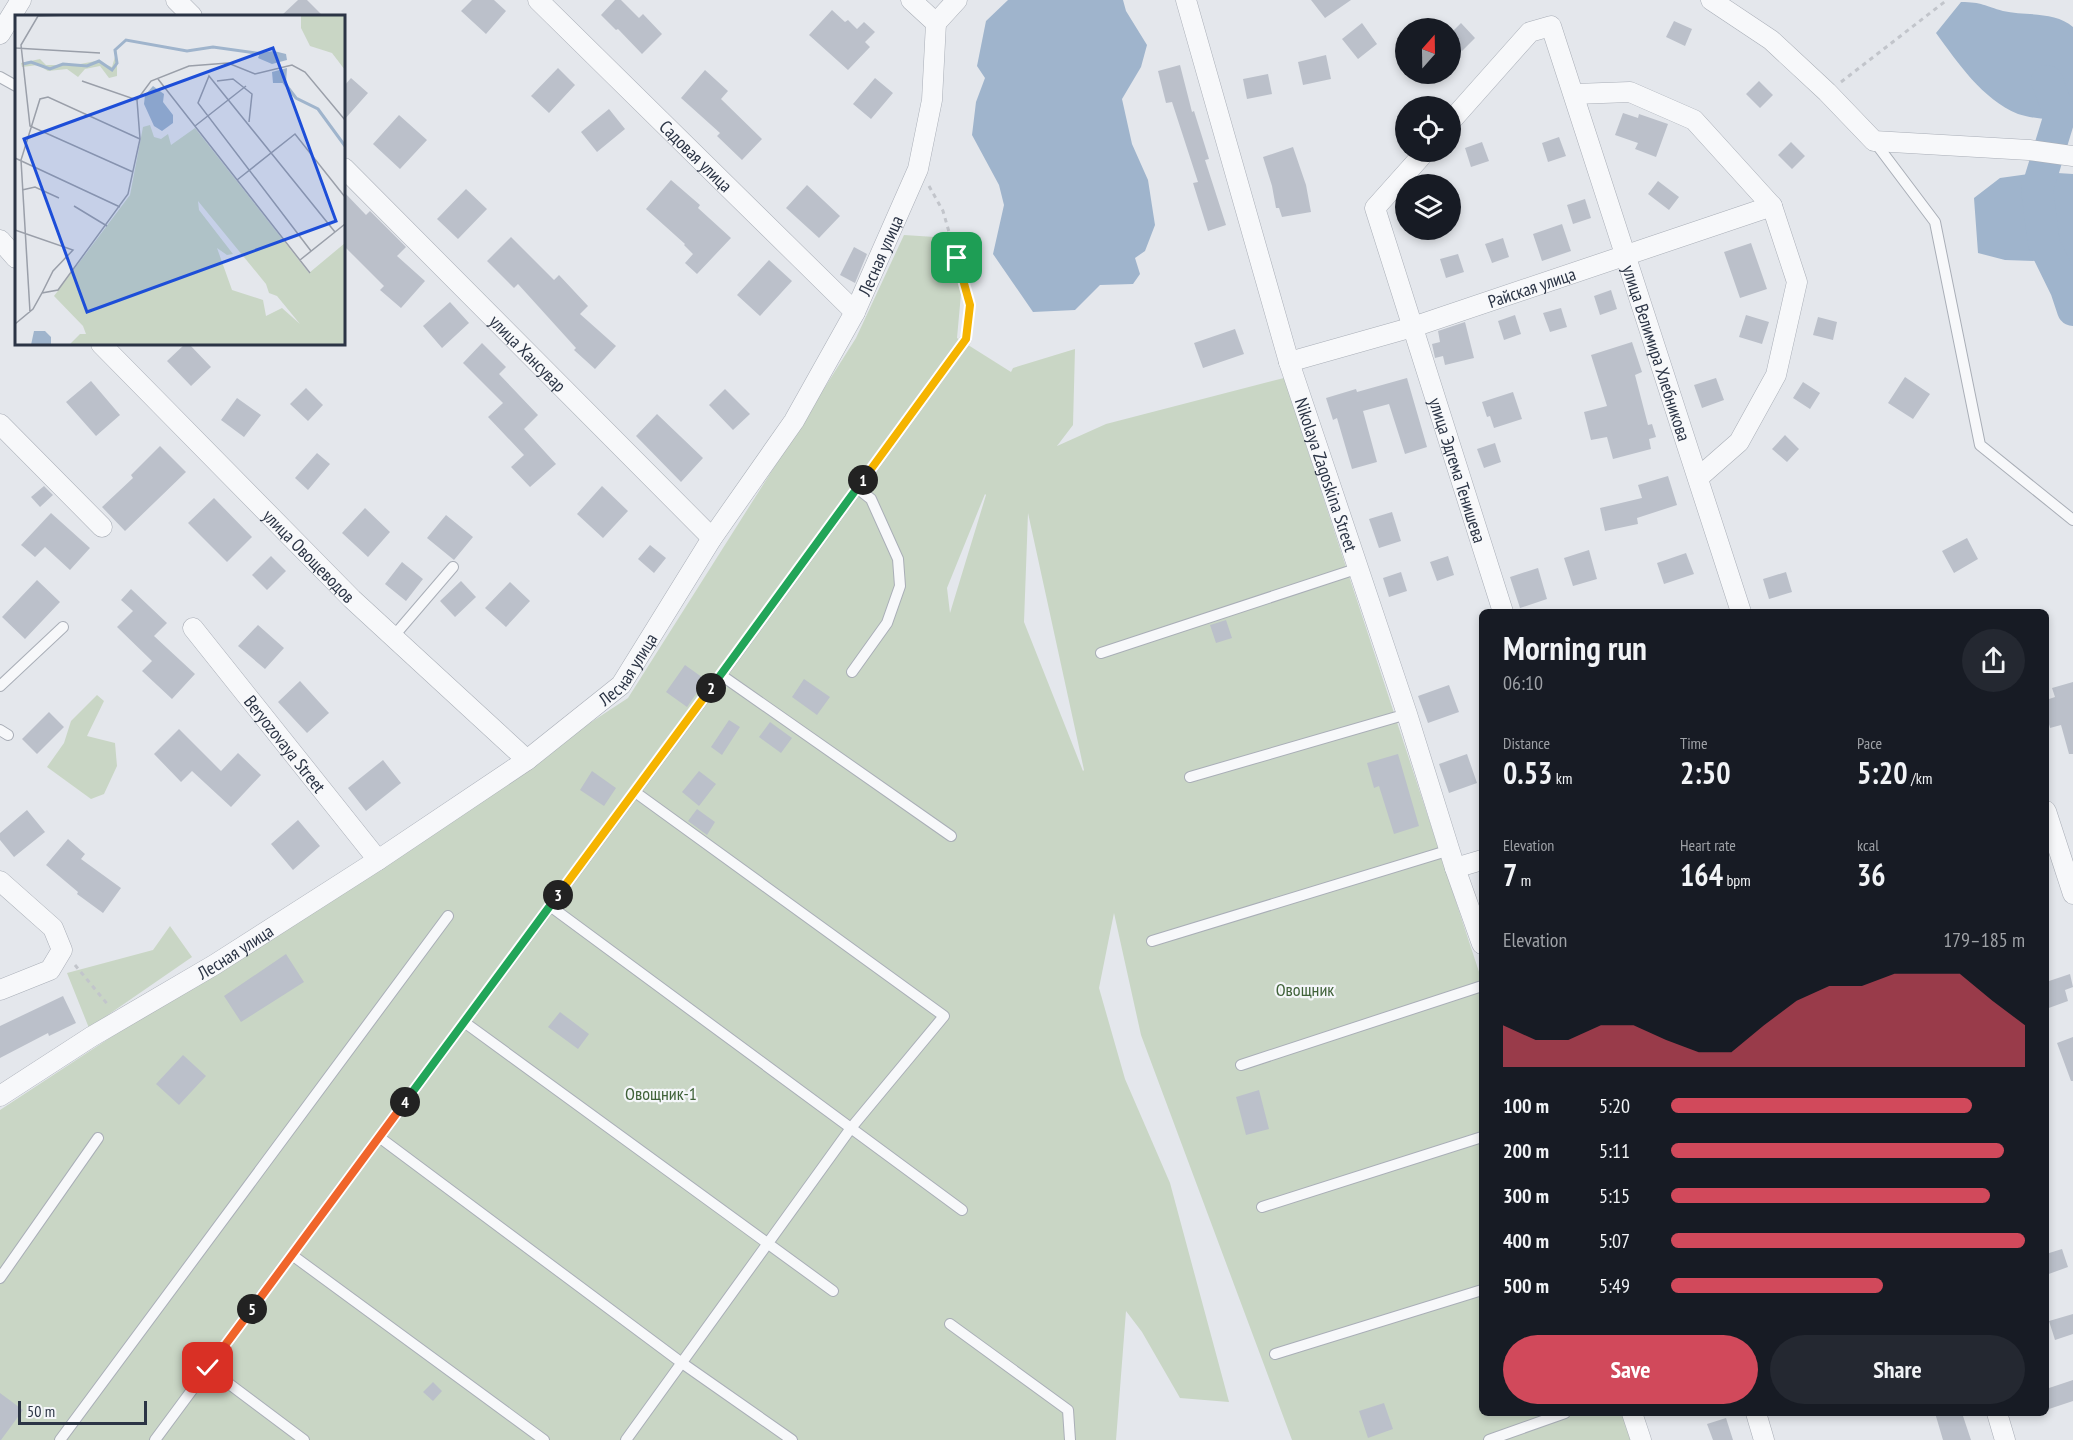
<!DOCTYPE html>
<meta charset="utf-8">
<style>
body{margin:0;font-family:"PT Sans Narrow",sans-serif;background:#242831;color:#f1f3f6;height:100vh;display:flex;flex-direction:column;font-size:22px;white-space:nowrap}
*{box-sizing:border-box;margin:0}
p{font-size:20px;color:#9ea1a6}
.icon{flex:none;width:33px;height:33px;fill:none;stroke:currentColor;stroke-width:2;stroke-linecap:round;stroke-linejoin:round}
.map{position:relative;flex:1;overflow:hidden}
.drawer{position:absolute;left:1479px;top:609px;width:570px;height:807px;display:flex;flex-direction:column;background:#171b24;border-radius:9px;box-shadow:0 3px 9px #0003}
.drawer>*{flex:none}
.needle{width:39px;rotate:20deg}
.tools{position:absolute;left:1395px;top:18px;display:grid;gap:12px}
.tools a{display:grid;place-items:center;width:66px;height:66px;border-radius:50%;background:#171b24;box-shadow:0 3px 9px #0003;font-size:30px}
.scale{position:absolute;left:18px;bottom:15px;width:129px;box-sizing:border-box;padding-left:6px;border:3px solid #2b3445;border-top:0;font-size:16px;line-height:21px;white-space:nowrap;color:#2b3445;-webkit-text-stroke:4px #f4f6f9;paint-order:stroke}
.pin{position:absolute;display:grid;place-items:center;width:51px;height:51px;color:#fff;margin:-26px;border-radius:12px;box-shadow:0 3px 9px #0006}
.km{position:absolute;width:30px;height:30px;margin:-15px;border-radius:50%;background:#222;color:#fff;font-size:16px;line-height:30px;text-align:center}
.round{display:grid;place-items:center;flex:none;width:63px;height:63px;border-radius:32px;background:#242831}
.overview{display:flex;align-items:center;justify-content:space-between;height:102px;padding:0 24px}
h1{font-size:33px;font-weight:600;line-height:45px}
.figures{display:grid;grid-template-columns:repeat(3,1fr);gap:9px;height:102px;padding:6px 24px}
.figures div{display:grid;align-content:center}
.figures b{font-size:30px;font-weight:600}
.figures small{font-size:16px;font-weight:400}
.figures p{font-size:16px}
.chart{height:168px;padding:12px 24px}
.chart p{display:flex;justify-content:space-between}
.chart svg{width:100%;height:108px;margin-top:6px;fill:#d1495b;opacity:.7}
.primary-button{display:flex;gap:12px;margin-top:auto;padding:12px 24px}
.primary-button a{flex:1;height:69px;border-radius:36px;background:#d1495b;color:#fff;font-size:24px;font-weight:600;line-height:69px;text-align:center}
.primary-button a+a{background:#242831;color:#f1f3f6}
ul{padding:0 24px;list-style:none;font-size:20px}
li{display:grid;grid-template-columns:96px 72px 1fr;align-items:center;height:45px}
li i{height:15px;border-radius:8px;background:#d1495b}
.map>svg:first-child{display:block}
.green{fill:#c9d6c5;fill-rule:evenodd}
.water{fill:#9fb4cc}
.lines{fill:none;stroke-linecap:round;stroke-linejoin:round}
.river{stroke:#9fb4cc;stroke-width:32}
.building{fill:#bbc0ca}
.lane-casing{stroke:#a9aeb7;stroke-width:12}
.street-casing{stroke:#a9aeb7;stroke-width:21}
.path{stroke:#c2c5cb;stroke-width:3;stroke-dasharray:4.5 4.5;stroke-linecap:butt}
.lane{stroke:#f7f8fa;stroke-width:10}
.street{stroke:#f7f8fa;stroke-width:20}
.split-1-casing{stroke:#fff;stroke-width:12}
.split-2-casing{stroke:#fff;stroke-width:12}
.split-3-casing{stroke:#fff;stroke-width:12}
.split-4-casing{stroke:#fff;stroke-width:12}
.split-5-casing{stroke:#fff;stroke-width:12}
.split-6-casing{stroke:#fff;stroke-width:12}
.split-1{stroke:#f5b400;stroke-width:8}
.split-2{stroke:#22a559;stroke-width:8}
.split-3{stroke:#f5b400;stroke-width:8}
.split-4{stroke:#22a559;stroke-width:8}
.split-5{stroke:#f0652b;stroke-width:8}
.split-6{stroke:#f0652b;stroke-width:8}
.labels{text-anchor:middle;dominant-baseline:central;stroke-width:4.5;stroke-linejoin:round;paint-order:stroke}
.street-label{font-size:18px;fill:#2b3445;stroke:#f4f6f9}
.park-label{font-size:18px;fill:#3f6138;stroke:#f4f6f9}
.inset-river{fill:none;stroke:#9fb4cc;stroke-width:3}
.inset-road{fill:none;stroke:#9a9fa9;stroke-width:1.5}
.view{fill:#1d4ed8;fill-opacity:0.15;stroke:#1d4ed8;stroke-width:3}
.inset-edge{fill:none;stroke:#2b3445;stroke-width:3}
</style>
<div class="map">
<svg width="2073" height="1440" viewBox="0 0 2073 1440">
<rect width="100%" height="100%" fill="#e4e7ec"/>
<path class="green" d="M904,235L966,239L957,338L1011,372L1013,368L1075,349L1073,425L1057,446L1106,424L1284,378L1482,981V1413H1624L1633,1440H1292L1141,1035L1114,913L1099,988L1125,1079L1170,1183L1229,1402L1180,1398L1142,1332L1126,1311L1116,1440H0V1110L628,698L856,338ZM985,494L986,495L950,613L947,588ZM1028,513L1084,770L1083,771L1024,622Z
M97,695L104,701L87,736L115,743L117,766L104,794L91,799L47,767L64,743L71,721Z
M170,926L192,957L89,1028L67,973L153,950Z"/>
<path class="water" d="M1008,0H1123L1126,11L1147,45L1141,67L1122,99L1132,144L1148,180L1155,225L1145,251L1135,258L1140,274L1133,284L1100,285L1075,310L1033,312L993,254L1004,205L999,185L972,135L976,102L985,78L977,66L986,21Z
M1961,2C1982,2 1985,6 2003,11C2025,16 2055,11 2073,27V123C2057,120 2033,119 2018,114C1982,99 1958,63 1936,33Z
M2042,172L2073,174V291L2068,294L2036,261L2005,260L1978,253L1974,198L2000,178Z"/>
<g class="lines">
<path class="river" d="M2047,81L2060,115L2037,190L2044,244L2066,289L2073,310"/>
</g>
<path class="building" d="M298,0H307L323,16H281Z
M472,0H494L506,11L486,34L461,11Z
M615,0H621L639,18L643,14L662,34L642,54L618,29L616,30L601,15Z
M1311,0H1351L1325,18Z
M832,10L845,22L848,20L857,29L864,22L875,32L865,42L870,47L848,70L809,35Z
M1674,21L1692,29L1685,46L1666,37Z
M1362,23L1377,44L1358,59L1342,39Z
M1461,23L1475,38L1462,51L1450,39V34Z
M1326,55L1331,79L1303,85L1298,62Z
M1180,65L1192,112L1194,111L1209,159L1205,160L1226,225L1208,231L1193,183L1198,182L1172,102L1166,103L1158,71Z
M558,68L575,85L549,113L531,96Z
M705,70L728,91L721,99L762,139L742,160L717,136L720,133L681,98Z
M1268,74L1272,94L1247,99L1243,79Z
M351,78L368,93L344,120V86Z
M875,78L893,93L871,119L853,104Z
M1759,81L1773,95L1760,108L1746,94Z
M609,109L625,129L597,152L581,132Z
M1623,113L1638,118L1639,114L1668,124L1656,157L1635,149L1638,143L1615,135Z
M399,115L427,140L400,169L373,144Z
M1559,137L1566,156L1548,162L1542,143Z
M1482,142L1489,161L1471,167L1465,148Z
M1791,142L1805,156L1792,169L1778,155Z
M1293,147L1306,185L1311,212L1282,217L1279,208H1276L1272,186L1263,157Z
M671,180L700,205L698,208L731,238L697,274L685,263L693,254L684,245L685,244L646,209Z
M1658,181L1679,197L1669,210L1648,194Z
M807,185L840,216L819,238L786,208Z
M466,189L487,209L458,239L437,219Z
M344,192L366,215L370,211L406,247L397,256L425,281L401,308L380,290L384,286L344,246Z
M1585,199L1591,218L1573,224L1567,205Z
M1562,224L1571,251L1542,261L1533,234Z
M511,237L554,280L559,275L588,306L580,314L616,346L595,369L574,350L576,348L518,284L514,288L487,261Z
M1503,238L1509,257L1492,263L1485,244Z
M1751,243L1767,289L1740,298L1724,252Z
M854,247L867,254L855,283L840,275Z
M1458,254L1464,272L1446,278L1440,259Z
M769,260L792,281L760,316L737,295Z
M1611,290L1617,309L1600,315L1594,296Z
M450,302L469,323L442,348L423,326Z
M1561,308L1567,327L1550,332L1543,313Z
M1515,315L1521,334L1504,340L1498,321Z
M1746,315L1769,322L1762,344L1739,337Z
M1818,317L1837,322L1833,340L1813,335Z
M1465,322L1474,358L1445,365L1443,356L1435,358L1432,344L1440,342L1438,331Z
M1235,329L1244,354L1203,368L1194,343Z
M1632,342L1642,372L1635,375L1648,425L1652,424L1656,437L1649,439L1651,449L1613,459L1607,437L1591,440L1584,412L1607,406L1591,355Z
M482,343L506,367L499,374L538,415L524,429L556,464L530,487L511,467L524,455L488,417L503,403L463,363Z
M185,344H189L211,367L191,386L167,361Z
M1905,377L1930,394L1913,419L1888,403Z
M1407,378L1427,447L1405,454L1389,404L1363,411L1377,462L1352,469L1337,418L1333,420L1326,398L1356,389L1357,392Z
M1716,378L1724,400L1702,408L1694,385Z
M91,381L120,415L96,436L66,402Z
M1803,382L1820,393L1810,409L1793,398Z
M306,388L323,405L308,421L290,404Z
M725,389L750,414L733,430L709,405Z
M1513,392L1522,419L1494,428L1490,416L1487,417L1482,402Z
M237,398L261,415L244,437L221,420Z
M657,414L703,458L681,482L636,436Z
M1785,435L1799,449L1787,462L1772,449Z
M1495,443L1501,462L1484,468L1477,449Z
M160,446L186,472L125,531L102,507L133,478L131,475Z
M317,453L330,464L308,490L295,478Z
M1668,476L1677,505L1637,518L1638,524L1605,531L1600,508L1642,498L1638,485Z
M44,486L53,495L40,507L31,497Z
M602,486L628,511L603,538L577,514Z
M214,498L252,537L227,562L188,523Z
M365,508L390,532L368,557L342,533Z
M1392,512L1401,541L1379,548L1369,519Z
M51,513L90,548L70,570L45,547L35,557L21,545Z
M446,515L473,537L454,560L427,538Z
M1967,538L1978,559L1954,573L1942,551Z
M650,545L666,558L654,573L638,559Z
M1589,550L1597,579L1573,586L1564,558Z
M1686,553L1694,574L1664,584L1657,563Z
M271,556L286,571L267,590L252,575Z
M1448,556L1454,575L1437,581L1430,562Z
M402,562L423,579L406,601L385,584Z
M1538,568L1547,599L1520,608L1510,577Z
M1401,572L1407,591L1389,597L1383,578Z
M1786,572L1792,592L1769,599L1763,579Z
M37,580L60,602L25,639L2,617Z
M461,581L476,597L455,617L440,601Z
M510,582L530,601L506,627L485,608Z
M131,589L167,623L154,636L195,674L172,699L142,671L152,661L117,627L133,611L121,600Z
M1226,620L1232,638L1216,643L1210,625Z
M258,625L284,648L265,669L238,646Z
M685,665L706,680L687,707L666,692Z
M804,679L830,697L817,715L792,697Z
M300,681L329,713L307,733L278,702Z
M2073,682V754H2069L2061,725L2050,728L2046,713V700L2055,697L2052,688Z
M1449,685L1459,712L1428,723L1418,696Z
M49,712L64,727L37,754L22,739Z
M729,720L740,727L722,755L711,747Z
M770,722L792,738L781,753L759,737Z
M179,729L221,771L238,753L261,775L231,807L192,771L181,782L154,754Z
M1398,754L1419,826L1394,834L1379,786L1374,788L1367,763Z
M1467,754L1477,783L1449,793L1439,764Z
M383,760L401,783L366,811L348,788Z
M592,771L616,788L604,806L580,790Z
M699,771L716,784L699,806L682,792Z
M697,809L715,822L707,835L688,821Z
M27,810L45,832L14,857L0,840V833Z
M298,820L320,846L293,870L271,844Z
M68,839L85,854L81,859L121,888L103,913L77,894L78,892L46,865Z
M286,954L304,982L241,1022L224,996Z
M2070,974L2073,987L2065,990L2068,1001L2046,1009V982Z
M63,996L76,1023L49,1036L48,1033L0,1058V1026Z
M560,1012L589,1034L578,1049L548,1027Z
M2073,1037V1081H2071L2057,1043Z
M183,1055L206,1076L179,1105L156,1084Z
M1259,1090L1269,1129L1246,1135L1236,1097Z
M2062,1249L2068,1267L2046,1275V1254Z
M2073,1314V1334L2055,1340L2049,1321Z
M2073,1380V1401L2046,1410V1389Z
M433,1382L442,1391L433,1401L423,1392Z
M0,1393L23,1410L1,1440H0Z
M1384,1403L1393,1429L1368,1438L1359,1411Z
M1935,1413H1962L1971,1440H1943Z
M1726,1418L1733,1440H1713L1707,1424Z"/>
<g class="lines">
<g class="lane-casing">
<path id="lane" d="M0,77L16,86
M1874,141L1935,222L1980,445L2073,520
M393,637L453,567
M1101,653L1359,568
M852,672L887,623L900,586L898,559L871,499L857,488
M721,675L951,836
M0,686L63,627
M0,730L8,735
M1190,777L1407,714
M550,906L962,1210
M1152,941L1450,850
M464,1022L833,1291
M1241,1065L1482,986
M379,1137L682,1363L792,1440
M1262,1207L1482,1137
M292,1255L544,1440
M0,1278L98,1138
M950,1324L1068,1410L1070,1440
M1275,1354L1482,1290
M208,1368L304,1440
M60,1440L448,916
M155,1440L721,675L966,339
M626,1440L851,1128L944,1016L635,792
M1489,1440L1565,1413"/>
</g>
<g class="street-casing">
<g id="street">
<path d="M176,0L192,16"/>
<path id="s1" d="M538,0L855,312"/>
<path id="s2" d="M1186,0L1289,362L1407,714L1455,868L1482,944"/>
<path d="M1711,0L1771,40L1827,92L1874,141L2029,150L2073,156"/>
<path d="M936,23L957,0"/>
<path d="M0,34L21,0"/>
<path d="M1575,94L1630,92L1694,120L1772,206L1797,282L1776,375L1739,442L1698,478"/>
<path id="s3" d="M1450,122L1530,32L1551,26L1741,612"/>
<path id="s4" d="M1425,152L1375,208L1503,612"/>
<path id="s5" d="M344,168L712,538"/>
<path d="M0,240L16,258"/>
<path id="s6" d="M101,344L352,599L527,760"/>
<path id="s7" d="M1289,362L1413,327L1772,206"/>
<path d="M0,424L102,527"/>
<path id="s8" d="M193,628L378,860"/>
<path d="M2046,811L2073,894"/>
<path d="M1455,868L1482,860"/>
<path d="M0,881L53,928L62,950L50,970L0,990"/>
<path id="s9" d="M0,1096L91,1037L214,965L378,860L527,760L621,685L712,538L794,421L855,312L918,169L932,100L936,23L911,0"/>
<path d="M1632,1413L1641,1440"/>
<path d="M1756,1413L1764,1440"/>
<path d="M1997,1413L2005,1440"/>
</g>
</g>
<path class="path" d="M1841,82L1947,0
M929,186L943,211L970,305L967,328
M75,965L109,1006"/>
<use href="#lane" class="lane"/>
<use href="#street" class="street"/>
</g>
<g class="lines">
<g class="split-1-casing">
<path id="split-1" d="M863,480L966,339L970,305L957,258"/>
</g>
<g class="split-2-casing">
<path id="split-2" d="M711,688L863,480"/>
</g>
<g class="split-3-casing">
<path id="split-3" d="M558,895L711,688"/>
</g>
<g class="split-4-casing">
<path id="split-4" d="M405,1102L558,895"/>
</g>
<g class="split-5-casing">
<path id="split-5" d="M252,1309L405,1102"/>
</g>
<g class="split-6-casing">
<path id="split-6" d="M208,1368L252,1309"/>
</g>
<use href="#split-1" class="split-1"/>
<use href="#split-2" class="split-2"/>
<use href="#split-3" class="split-3"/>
<use href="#split-4" class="split-4"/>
<use href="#split-5" class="split-5"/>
<use href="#split-6" class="split-6"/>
</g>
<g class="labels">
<g class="street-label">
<text stroke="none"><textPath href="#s1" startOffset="222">Садовая улица</textPath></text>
<text stroke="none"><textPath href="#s9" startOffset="1248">Лесная улица</textPath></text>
<text stroke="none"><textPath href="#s7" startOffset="254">Райская улица</textPath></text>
<text stroke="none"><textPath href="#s5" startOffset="261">улица Хансувар</textPath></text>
<text stroke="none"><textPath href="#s3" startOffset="486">улица Велимира Хлебникова</textPath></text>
<text stroke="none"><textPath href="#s4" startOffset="350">улица Эдгема Тенишева</textPath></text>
<text stroke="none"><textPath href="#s2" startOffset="495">Nikolaya Zagoskina Street</textPath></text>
<text stroke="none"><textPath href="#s6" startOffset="297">улица Овощеводов</textPath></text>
<text stroke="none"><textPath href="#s9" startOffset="762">Лесная улица</textPath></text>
<text stroke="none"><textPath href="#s8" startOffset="148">Beryozovaya Street</textPath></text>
<text stroke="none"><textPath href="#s9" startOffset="276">Лесная улица</textPath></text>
</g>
<g class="park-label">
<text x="1305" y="989">Овощник</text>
<text x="661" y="1093">Овощник-1</text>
</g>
</g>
<g transform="translate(15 15)">
<rect width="330" height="330" fill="#e4e7ec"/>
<path d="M286,0H330V55L317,38L295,31L286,13ZM102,35V61L94,63L85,51L70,54L63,62L52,54L33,56L23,50L7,52L6,48L25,44L31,50H60L81,46L97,52ZM135,110L139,122L146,124L153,119L156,130L180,113L294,258L330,228V330H54L65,319H71L68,311L39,281L115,180L128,112ZM183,186L251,269L254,278L262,281L285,309L267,293L251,301L248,285L217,275L202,233L212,240L218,239L184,195Z" fill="#c9d6c5" fill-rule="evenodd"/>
<path d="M259,36L271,39L272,45L257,49L243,43L245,38ZM272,53L271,68H258L257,57ZM138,71L149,79L148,87L158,100V108L147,116L139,111L129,89L130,80ZM19,316H30L36,322V330H16Z" fill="#9fb4cc"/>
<path class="inset-river" d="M8,49L16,47L35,54L48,49L72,51L84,46L97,55L102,48L100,35L111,25L172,36L198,32L248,39M268,66L281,83L303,94L330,131"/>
<path class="inset-road" d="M54,0L23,1L6,30L15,111L118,157M0,33L85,38M143,64L295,258M202,66L218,64L237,79L234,107M122,85L136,66L174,51L213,48L240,59L277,50L290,57L330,105M180,111L231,71M0,143L105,192M222,165L280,119L330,182M7,175L20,172L44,183M59,191L92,211M0,215L58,235L38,256L27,278M296,236L183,88L194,61L320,217M285,245L330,209M15,297L6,145L25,84L33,82L125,124M0,309L18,294L27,278L43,275L113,179L125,124L122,85L67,66"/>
<path class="view" d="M258,33L321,206L72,297L9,124Z"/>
<rect width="330" height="330" class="inset-edge"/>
</g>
</svg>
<div class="tools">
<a><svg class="needle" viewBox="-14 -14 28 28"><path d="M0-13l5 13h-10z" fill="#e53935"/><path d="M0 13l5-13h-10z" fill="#9ea1a6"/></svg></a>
<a><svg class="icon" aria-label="locate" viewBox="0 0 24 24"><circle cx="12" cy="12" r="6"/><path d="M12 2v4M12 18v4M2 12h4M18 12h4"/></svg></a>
<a><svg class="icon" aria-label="layers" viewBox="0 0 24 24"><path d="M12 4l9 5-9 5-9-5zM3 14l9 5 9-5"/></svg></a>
</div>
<div class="scale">50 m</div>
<div class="pin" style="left:957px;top:258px;background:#1e9e55"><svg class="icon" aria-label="arrive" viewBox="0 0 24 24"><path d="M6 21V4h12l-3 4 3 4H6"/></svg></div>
<div class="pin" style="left:208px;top:1368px;background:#d93025"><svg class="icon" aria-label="check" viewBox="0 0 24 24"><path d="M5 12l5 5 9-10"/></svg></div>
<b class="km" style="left:863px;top:480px">1</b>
<b class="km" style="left:711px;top:688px">2</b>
<b class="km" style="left:558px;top:895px">3</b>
<b class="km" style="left:405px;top:1102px">4</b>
<b class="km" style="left:252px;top:1309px">5</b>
<section class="drawer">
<div class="overview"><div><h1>Morning run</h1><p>06:10</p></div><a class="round"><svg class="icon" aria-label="share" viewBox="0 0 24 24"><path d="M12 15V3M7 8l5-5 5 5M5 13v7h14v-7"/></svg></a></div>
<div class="figures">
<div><p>Distance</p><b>0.53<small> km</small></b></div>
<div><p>Time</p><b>2:50</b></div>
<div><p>Pace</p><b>5:20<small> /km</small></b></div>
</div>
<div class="figures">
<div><p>Elevation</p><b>7<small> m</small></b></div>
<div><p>Heart rate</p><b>164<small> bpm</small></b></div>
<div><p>kcal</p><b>36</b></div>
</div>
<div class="chart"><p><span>Elevation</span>179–185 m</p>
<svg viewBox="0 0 160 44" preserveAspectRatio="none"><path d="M0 44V27L10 33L20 33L30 27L40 27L50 33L60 38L70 38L80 27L90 17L100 11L110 11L120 6L130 6L140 6L150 17L160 27V44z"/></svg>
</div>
<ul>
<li><b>100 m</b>5:20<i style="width:85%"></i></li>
<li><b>200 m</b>5:11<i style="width:94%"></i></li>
<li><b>300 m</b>5:15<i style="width:90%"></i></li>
<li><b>400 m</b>5:07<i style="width:100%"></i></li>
<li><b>500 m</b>5:49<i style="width:60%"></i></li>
</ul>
<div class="primary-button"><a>Save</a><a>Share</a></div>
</section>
</div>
